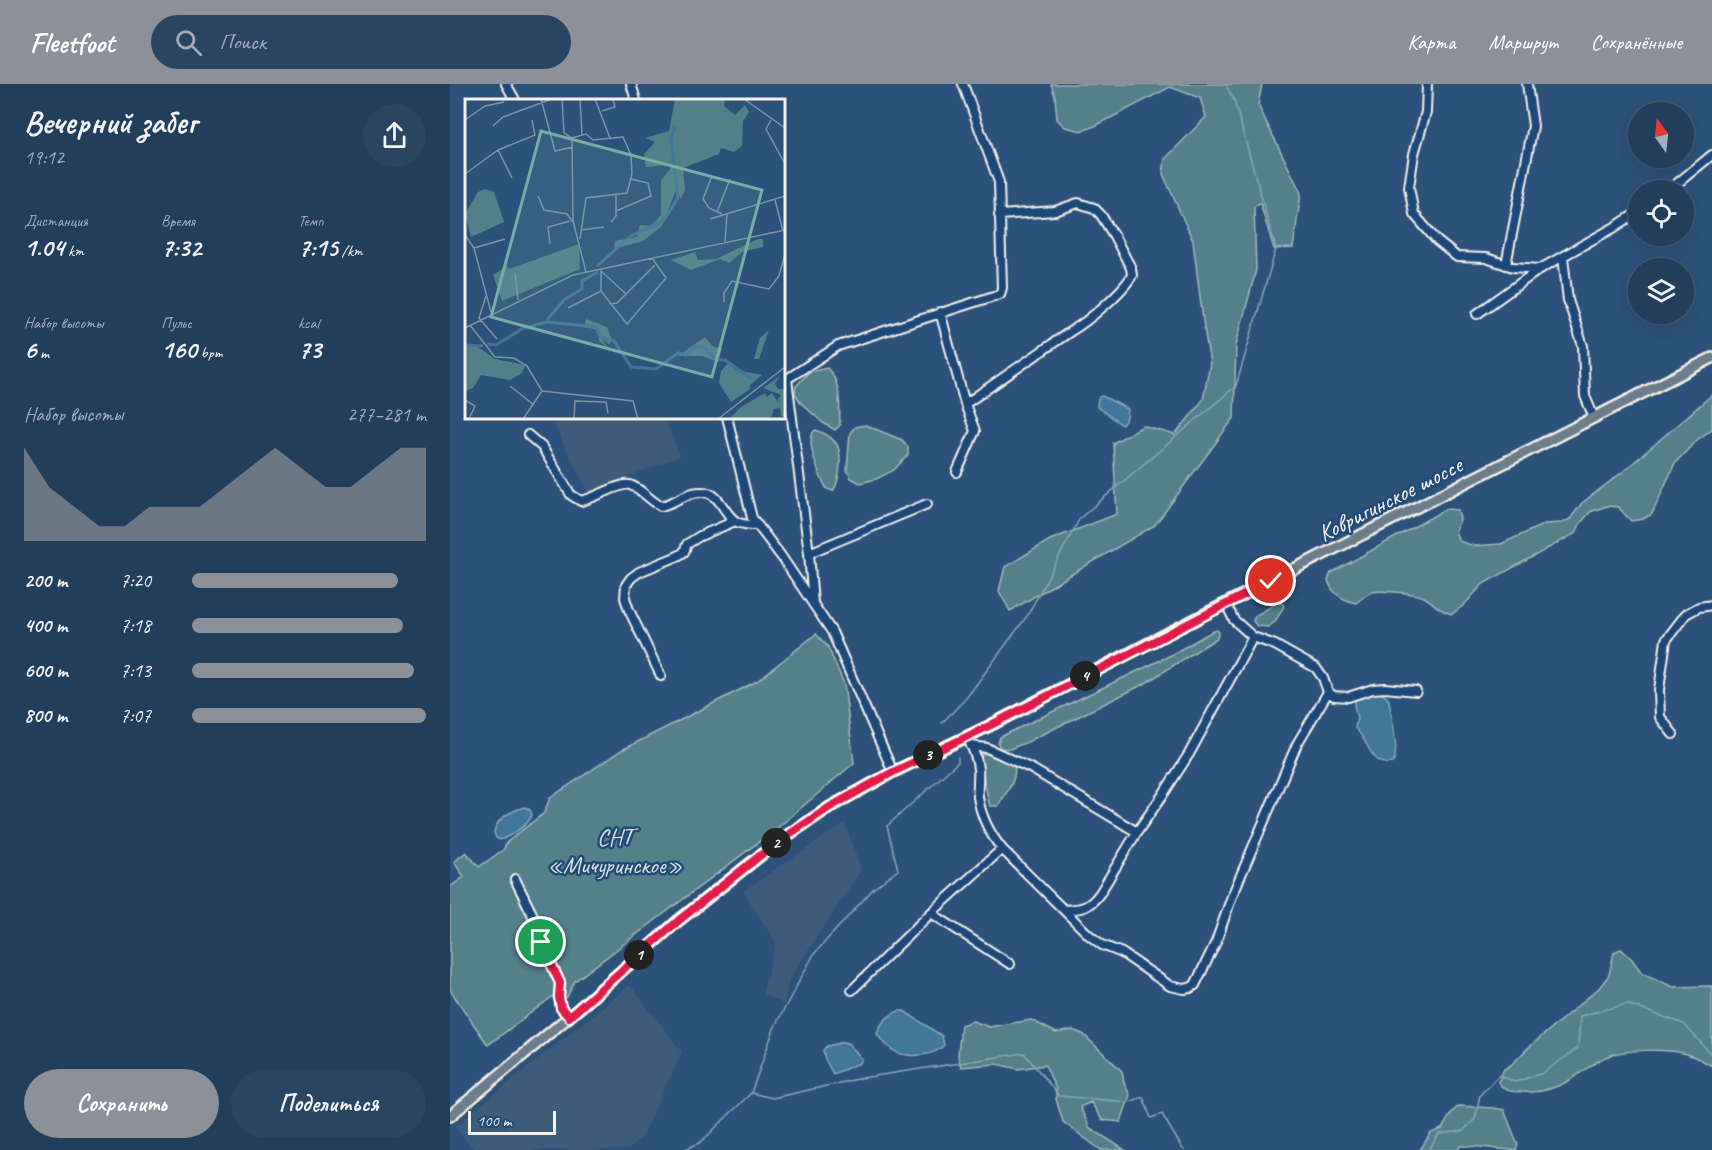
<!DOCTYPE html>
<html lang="ru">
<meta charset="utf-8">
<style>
body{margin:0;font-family:Caveat,sans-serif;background:#294562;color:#f1f3f6;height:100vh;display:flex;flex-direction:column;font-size:22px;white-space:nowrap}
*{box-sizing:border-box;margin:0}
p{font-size:20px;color:#a2aebb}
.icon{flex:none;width:33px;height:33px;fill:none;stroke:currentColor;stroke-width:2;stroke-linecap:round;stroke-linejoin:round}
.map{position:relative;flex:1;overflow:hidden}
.sheet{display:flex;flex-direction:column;background:#213e5c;width:450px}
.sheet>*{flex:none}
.needle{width:39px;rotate:345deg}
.controls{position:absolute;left:1178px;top:18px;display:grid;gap:12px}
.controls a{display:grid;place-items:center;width:66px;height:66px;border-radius:50%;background:#213e5c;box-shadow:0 6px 24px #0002,0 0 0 2px #3e5772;font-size:30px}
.scale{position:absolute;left:18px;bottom:15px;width:88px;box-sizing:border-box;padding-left:6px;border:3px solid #f4f1e8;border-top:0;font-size:16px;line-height:21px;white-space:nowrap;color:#f4f1e8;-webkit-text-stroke:4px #1f4a7a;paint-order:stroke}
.pin{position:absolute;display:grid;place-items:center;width:51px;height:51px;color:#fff;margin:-26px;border:3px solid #fff;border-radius:50%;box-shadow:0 2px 6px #0007}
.km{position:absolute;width:30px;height:30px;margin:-15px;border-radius:50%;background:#222;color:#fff;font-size:16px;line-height:30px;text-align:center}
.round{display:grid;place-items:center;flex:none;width:63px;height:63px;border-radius:32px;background:#294562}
.overview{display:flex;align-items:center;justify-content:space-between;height:102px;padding:0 24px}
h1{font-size:33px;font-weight:700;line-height:45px}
.stats{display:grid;grid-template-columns:repeat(3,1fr);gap:9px;height:102px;padding:6px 24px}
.stats div{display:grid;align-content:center}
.stats b{font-size:26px;font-weight:700}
.stats small{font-size:16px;font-weight:400}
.stats p{font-size:16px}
.chart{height:168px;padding:12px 24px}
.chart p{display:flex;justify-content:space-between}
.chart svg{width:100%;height:108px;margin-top:6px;fill:#8c9099;opacity:.7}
.cta{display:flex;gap:12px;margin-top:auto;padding:12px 24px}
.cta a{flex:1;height:69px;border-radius:36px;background:#8c9099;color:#fff;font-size:24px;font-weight:700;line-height:69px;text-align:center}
.cta a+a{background:#294562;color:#f1f3f6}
ul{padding:0 24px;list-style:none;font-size:20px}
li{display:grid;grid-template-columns:96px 72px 1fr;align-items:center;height:45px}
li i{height:15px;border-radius:8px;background:#8c9099}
header{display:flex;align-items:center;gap:36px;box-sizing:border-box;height:84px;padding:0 30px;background:#8c9099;color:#fff}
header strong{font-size:28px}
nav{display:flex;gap:33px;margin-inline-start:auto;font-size:21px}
.search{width:420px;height:54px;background:#294562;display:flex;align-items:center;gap:15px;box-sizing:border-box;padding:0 21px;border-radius:33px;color:#a2aebb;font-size:22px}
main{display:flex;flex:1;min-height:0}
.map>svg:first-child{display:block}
.built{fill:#3c5b7c}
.green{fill:#52808a;stroke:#a3b8b9;stroke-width:1.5}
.water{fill:#3f779a;stroke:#87a8b9;stroke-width:1.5}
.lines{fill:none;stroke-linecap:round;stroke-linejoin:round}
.stream{stroke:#87a8b9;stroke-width:1.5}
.minor-casing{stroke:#f4f1e8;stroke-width:12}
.major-casing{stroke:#f4f1e8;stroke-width:14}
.minor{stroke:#1f4a7a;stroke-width:8}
.major{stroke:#6c7d8b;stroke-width:9}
.route-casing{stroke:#fff;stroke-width:12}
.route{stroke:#e11d48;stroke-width:8}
.labels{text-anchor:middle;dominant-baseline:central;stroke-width:5;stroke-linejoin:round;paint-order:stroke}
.street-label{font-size:24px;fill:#f4f1e8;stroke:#1f4a7a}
.park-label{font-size:24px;fill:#dce0da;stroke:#1f4a7a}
.inset-river{fill:none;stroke:#3f779a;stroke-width:3}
.inset-road{fill:none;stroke:#7c92a7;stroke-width:1.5}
.view{fill:#76ada5;fill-opacity:0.15;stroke:#76ada5;stroke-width:3}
.inset-edge{fill:none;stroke:#f4f1e8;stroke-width:3}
</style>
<header>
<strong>Fleetfoot</strong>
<div class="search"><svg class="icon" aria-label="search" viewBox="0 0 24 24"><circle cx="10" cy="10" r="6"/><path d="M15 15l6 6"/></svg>Поиск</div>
<nav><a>Карта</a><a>Маршрут</a><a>Сохранённые</a></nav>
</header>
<main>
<section class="sheet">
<div class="overview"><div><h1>Вечерний забег</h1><p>19:12</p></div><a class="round"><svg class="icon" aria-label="share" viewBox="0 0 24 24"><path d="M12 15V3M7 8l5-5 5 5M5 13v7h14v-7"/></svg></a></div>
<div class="stats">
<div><p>Дистанция</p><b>1.04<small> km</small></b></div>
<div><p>Время</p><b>7:32</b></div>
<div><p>Темп</p><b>7:15<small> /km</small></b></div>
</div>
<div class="stats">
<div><p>Набор высоты</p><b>6<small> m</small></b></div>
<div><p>Пульс</p><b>160<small> bpm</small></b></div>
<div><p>kcal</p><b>73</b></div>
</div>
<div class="chart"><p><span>Набор высоты</span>277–281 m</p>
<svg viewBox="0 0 160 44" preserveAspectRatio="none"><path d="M0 44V6L10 22L20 30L30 38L40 38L50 30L60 30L70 30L80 22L90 14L100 6L110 14L120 22L130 22L140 14L150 6L160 6V44z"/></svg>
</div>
<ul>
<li><b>200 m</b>7:20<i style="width:88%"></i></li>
<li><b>400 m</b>7:18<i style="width:90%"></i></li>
<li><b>600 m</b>7:13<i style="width:95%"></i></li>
<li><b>800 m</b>7:07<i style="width:100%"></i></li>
</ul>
<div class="cta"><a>Сохранить</a><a>Поделиться</a></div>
</section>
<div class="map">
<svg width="1262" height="1066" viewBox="0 0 1262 1066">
<rect width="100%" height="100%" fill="#2c527b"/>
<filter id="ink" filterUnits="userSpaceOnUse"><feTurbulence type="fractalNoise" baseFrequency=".0167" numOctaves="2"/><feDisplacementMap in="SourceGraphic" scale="12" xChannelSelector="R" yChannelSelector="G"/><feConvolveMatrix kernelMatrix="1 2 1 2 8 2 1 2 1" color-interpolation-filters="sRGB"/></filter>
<g filter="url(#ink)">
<path class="built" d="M117,333H214L230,372L139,409L103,340Z
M395,739L411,786L339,896L334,920L312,910L326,859L293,807Z
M180,901L232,968L191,1054L178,1066H25L4,1043Z"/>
<path class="green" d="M601,0H812L808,21L851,109L843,164L824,165L810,119L804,123L806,186L786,261L784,334L705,441L560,527L549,507L555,483L600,456L667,430L663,359L693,342L725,351L753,316L760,279L754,244L743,157L713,90L715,75L756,33L750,14L720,3L645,42L632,47L615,43L607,35L605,12Z
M377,284C392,298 389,322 390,341L385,346L373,339L351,319L345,309L346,302L359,288Z
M1262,311V345L1247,356L1225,379L1202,430L1193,435L1181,437L1168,423L1157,422L1140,428L1130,440L1126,449L1033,500L1014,521L1002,530C987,526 985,519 974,513C966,509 930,506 922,508C916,510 910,516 906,519C892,516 882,510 878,496L881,489L996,425L1008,426C1008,427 1010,435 1010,435C1007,447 1002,442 1009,457L1024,462L1051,460L1095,440L1112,439L1120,435L1132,419L1175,386Z
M415,341L452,356L458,363V371L444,386L426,395L410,399L401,394L397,386L400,349L405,343Z
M365,346C373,348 381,353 386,359C393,370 390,397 383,407L377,405C370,393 354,357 365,346Z
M827,519H832L834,522L825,538L818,543L807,542L803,537L805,532Z
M767,546L769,548L767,554L694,600L577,658L560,665L550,664L548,659L550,653L721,571L761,548Z
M366,550L378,563L394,600L404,679L326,745L125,897L117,913H102L38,961L0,906V803L14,793L4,778L16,768L29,783L54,765L56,759L94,729L100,714L170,667L307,597Z
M536,669L564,682C568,696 555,710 548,722H540L539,719L530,677L532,671Z
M1171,865L1181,874L1192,889L1223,903L1262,902V982C1252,976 1240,970 1228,968C1213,965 1178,966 1164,970C1146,975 1135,987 1120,996C1105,1005 1089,1009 1072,1008C1061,1008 1054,1007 1048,998L1054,985L1061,981L1078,964L1149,904L1159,891L1164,868Z
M581,936L606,949L622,946L633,950L672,987L674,999L680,1011L671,1038L652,1036L641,1018L630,1023L640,1044L675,1066H651L613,1038L606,1015V1005L595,981L568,985L547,980L511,983L508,972L511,941L523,937L539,943Z
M1009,1022L1043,1024L1054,1026L1068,1061L1066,1066C1047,1066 1029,1061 1010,1062L1008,1066H970L981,1049L992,1045L1002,1028Z"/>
<path class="water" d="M652,312L678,325L677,334L672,341L647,323V320L649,313Z
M922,608C930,609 934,609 939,616C941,631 950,666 943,679C920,683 919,656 905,644L907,634L904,620L906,615Z
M75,723L80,726C82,730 83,731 80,735C75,743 59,753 50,756L46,754L44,749C46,734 61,727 75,723Z
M449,927H454L492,952L494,961C488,968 481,970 472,971C450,973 441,969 427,950C430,940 439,930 449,927Z
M394,958L399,960L412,975L410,979L383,990L375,975L373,966L377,962Z"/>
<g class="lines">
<path class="stream" d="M492,639L517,613L577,532L630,434L786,302L826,165L784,16L775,0
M301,1009L325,942L364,870L424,804L448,786L437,742L508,678V673
M233,1066L250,1059L301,1009L323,1014L412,994L574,969L609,1012L679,1018L693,1013L701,1034L712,1030L732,1064L734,1066
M979,1066L989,1050L1013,1047L1025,1035L1030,1011L1049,991L1065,998L1093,989L1128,964L1130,932L1177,920L1234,940L1262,971"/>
<g class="minor-casing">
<path id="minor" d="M56,0L65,16
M181,0L186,16
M977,0L976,28L964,70L959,103L964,130L987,157L1007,173L1036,174L1063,183L1090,185
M1219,106L1262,71
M1113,173L1118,216L1133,262L1135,312L1144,334
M1056,181L1083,42L1077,0
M490,228L515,320L525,347L507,388
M1027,230L1090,185L1165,143L1188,128
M515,320L621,247C637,238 674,207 682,191L681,184L664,152L651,131L644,124L628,119L605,127L549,131
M277,333L302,434L331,472L382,548L443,688
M78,351L92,363L121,411L131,417C143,415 171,398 180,401C192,405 200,417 211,422C226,419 237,407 252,408C271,408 273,431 287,438C293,441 299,441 306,441
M359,469L477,420
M363,520L359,469L337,295L388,262L550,210L552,204L549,98L513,0
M776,520L784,536L803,553L825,561L866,584L873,594L878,608L884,612L898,613L923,605L935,604L966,607
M211,592L179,526L175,514L176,501L181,494L189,488L228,472L234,468L237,460L250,452L285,437
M1223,650L1210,633L1209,606L1216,556L1236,530L1249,523L1262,521
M517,653C522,663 527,673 528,685C529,694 527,704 528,713C531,733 540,750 552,765L639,851L652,861L672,869L720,902L734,905L740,904L745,901L766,858L782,812L847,660L878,608
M521,662L537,664L582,685L687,748
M65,795L87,840L91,858L110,899L109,913L111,924L119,933
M614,826C632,825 639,824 650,809L687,748L712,712L739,670L803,553
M481,829L560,880
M402,906L481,829L552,765"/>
</g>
<g class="major-casing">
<path id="major" d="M0,1032L133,921L228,837L326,759L380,723L443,688L539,642L761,527L1262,274"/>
</g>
<use href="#minor" class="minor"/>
<use href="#major" class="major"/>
</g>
</g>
<g class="lines" filter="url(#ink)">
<g class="route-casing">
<path id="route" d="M91,858L110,899L109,913L111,924L119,933L228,837L326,759L380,723L443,688L539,642L821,497"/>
</g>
<use href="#route" class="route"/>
</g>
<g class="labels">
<g class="street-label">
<text transform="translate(940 415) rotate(-27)">Ковригинское шоссе</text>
</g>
<g class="park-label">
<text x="165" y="753">СНТ<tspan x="165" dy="28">«Мичуринское»</tspan></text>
</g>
</g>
<g transform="translate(15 15)">
<rect width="320" height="320" fill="#2c527b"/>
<path d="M210,0H260L259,7L270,16L280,6L284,13L278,22L277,47L269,53L256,49L254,55L218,69L220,91L216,100L211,91L197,127L178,142L149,150L150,142L172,138L175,126L186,127L196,116V81L206,69L202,66L181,68L179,55L190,43L180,39L204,32ZM20,90L29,93L39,123L6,138L0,115L13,93ZM293,140H298V148L277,153L264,164L255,160L226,171L206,161L230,153L233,161L251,160ZM114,145L115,170L37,202L28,176L42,167L44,170ZM121,220L142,228L147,241L144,245L138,240L139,244L148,253L134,242V231L119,228ZM304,231L294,260H289L295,239ZM240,238L247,247L257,250L253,263L237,257H213ZM0,245L10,246L30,260L55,265L60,267L57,274L45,281L16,276L8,289L0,292ZM264,263L271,271L297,276L285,286V290L266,303L254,284L256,272ZM315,277L310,285L313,290H319V317L316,318L315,309L309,310L306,319H265L276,308L300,294L302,298L307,294L312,302L316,304L312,301L316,296L298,289Z" fill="#52808a"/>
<path class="inset-river" d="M132,167L166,137L199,121L213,99L206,40L210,27M82,221L99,201L117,190V182L133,173M22,245L31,246L57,230L81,223L131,228L135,238L149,242L166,268L191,270L213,254L221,256L230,248H239L251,261H260L287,280M0,246L18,247"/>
<path class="inset-road" d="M76,0L90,52L108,48M97,0L99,34L107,39L121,35L128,41L158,38L166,56L167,75L162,94L121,99L115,140M115,0L117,36M130,0L145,39M279,0L320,29M137,12L150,8L148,0M0,21L20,7L39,3M306,21L301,30L320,65M28,27L38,18L87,0M107,39L108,122L121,173M33,51L47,79M0,75L33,51L70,36L67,21M247,77L238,100L244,109L257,115M73,97L79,111L102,115L108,123M310,101L318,132M151,112L186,97L183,84L166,80M252,113L265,80M245,120L320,97M146,123L151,117V95M116,131L139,128M0,136L9,149L26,213M260,144L262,114M85,145L83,128L105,122M9,149L40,140M187,159L201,179M136,170V192L162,225L201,179M136,172L161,195M50,174L53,201M21,197L14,219L32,240M259,203V194L267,182L304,190L314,177L320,155M144,205L152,204L190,166M103,209L136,192M5,226L30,258L49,259L62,267L77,292M0,229L108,176L320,131M45,287L69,306M77,292L168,302L173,320M0,301L10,307L4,320M58,320L77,292M109,320L110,302L141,303L143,314M253,320L320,268"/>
<path class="view" d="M76,32L297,91L247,278L26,218Z"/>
<rect width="320" height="320" class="inset-edge"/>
</g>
</svg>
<div class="controls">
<a><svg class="needle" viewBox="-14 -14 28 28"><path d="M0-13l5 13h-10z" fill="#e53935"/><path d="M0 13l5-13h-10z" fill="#a2aebb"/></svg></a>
<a><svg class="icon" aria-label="locate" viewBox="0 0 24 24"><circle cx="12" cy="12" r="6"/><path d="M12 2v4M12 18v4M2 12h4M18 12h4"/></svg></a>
<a><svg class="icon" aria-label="layers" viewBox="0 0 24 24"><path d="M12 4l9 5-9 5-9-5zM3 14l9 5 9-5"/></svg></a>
</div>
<div class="scale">100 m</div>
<div class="pin" style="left:91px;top:858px;background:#1e9e55"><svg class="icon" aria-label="arrive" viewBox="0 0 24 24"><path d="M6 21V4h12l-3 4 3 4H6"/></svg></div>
<div class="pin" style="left:821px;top:497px;background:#d93025"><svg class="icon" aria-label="check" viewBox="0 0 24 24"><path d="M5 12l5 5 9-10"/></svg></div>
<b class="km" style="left:189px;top:871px">1</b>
<b class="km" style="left:326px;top:759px">2</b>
<b class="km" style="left:478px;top:671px">3</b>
<b class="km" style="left:635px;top:592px">4</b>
</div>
</main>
